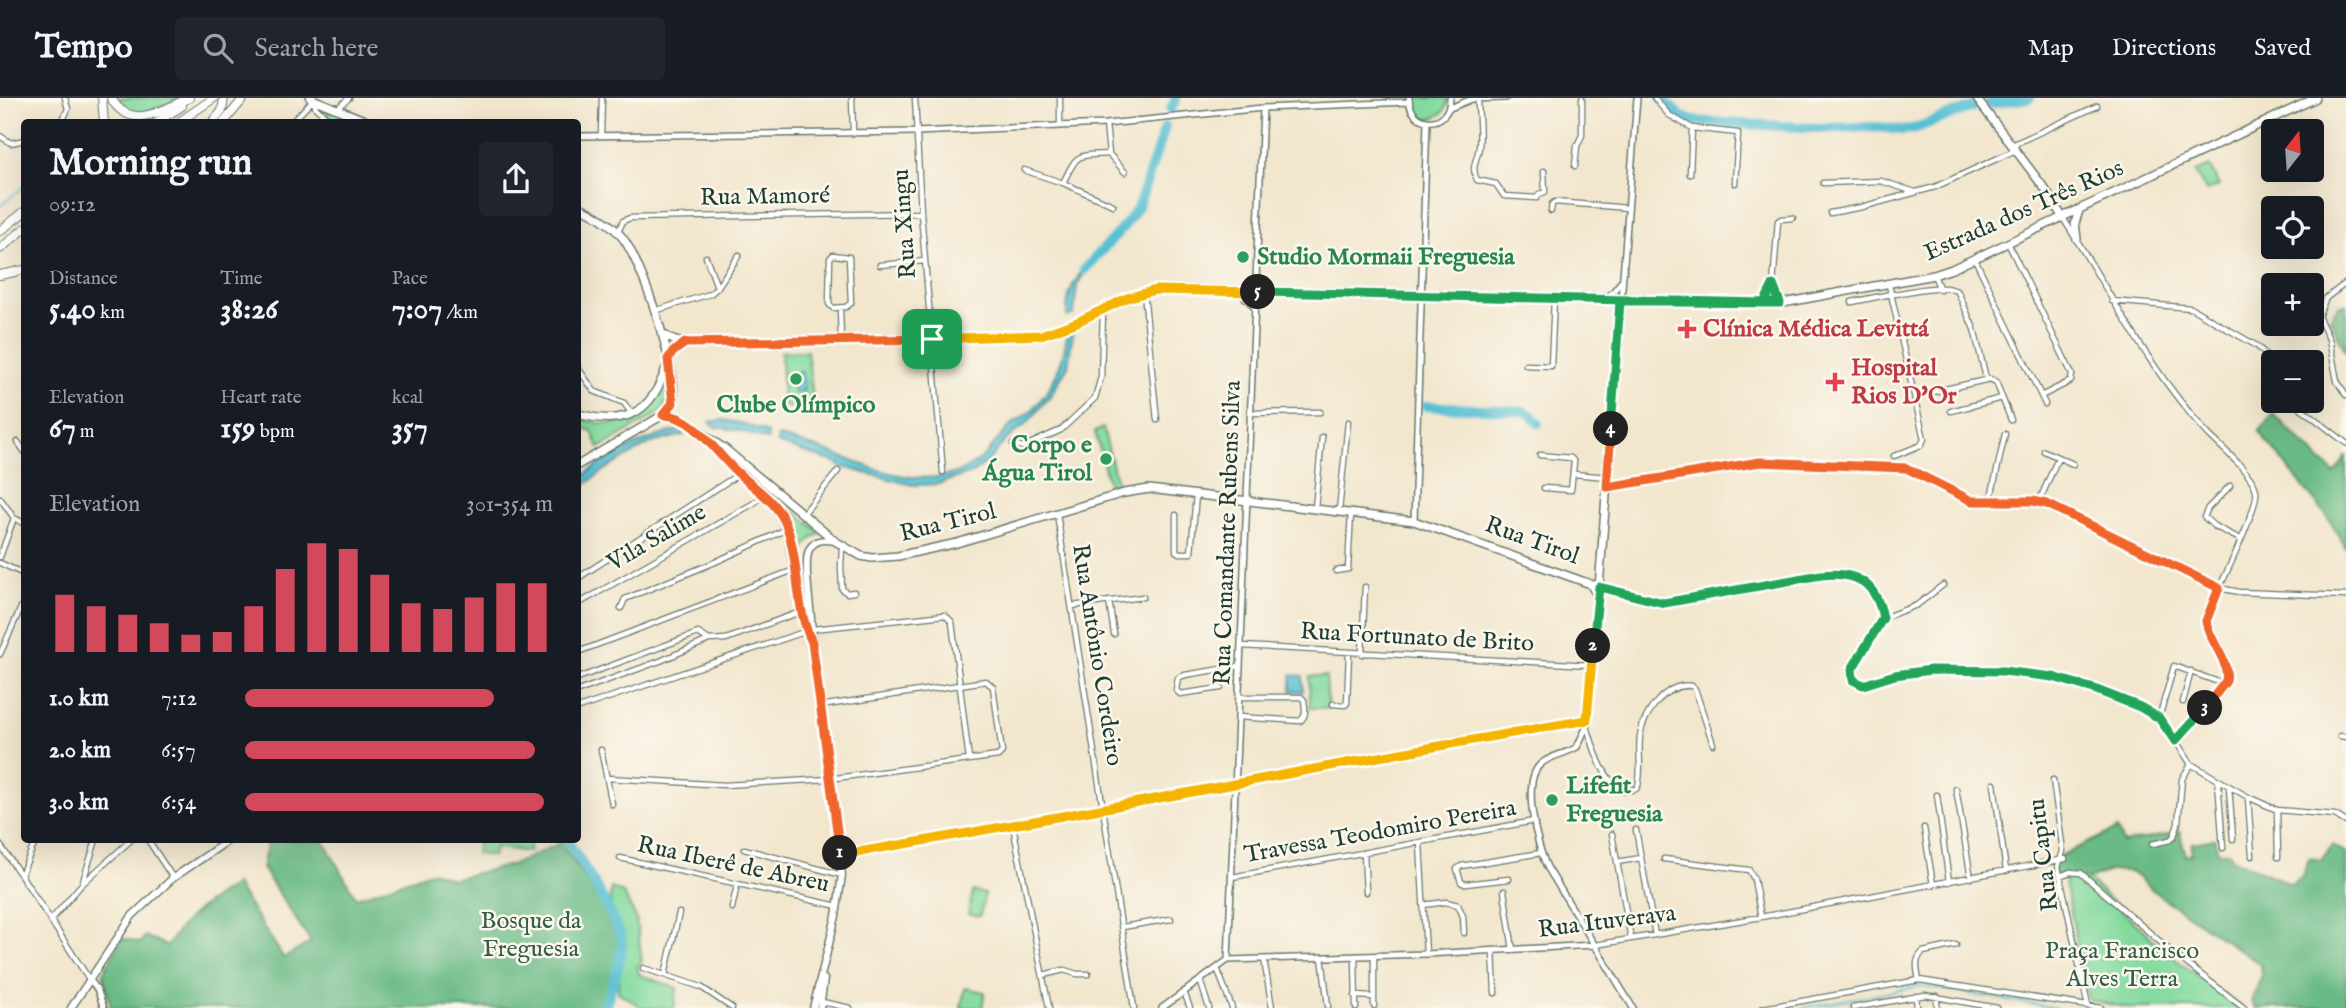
<!DOCTYPE html>
<meta charset="utf-8">
<style>
body{margin:0;font-family:"IM FELL English",serif;background:#20242c;color:#f1f3f6;height:100vh;display:flex;flex-direction:column;font-size:26px;white-space:nowrap}
*{box-sizing:border-box;margin:0}
p{font-size:23px;color:#9ea1a6}
.icon{flex:none;width:38px;height:38px;fill:none;stroke:currentColor;stroke-width:2;stroke-linecap:round;stroke-linejoin:round}
.map{position:relative;flex:1;overflow:hidden}
.side{position:absolute;left:21px;top:21px;width:560px;height:724px;display:flex;flex-direction:column;background:#171b24;border-radius:7px;box-shadow:0 7px 28px #0002}
.side>*{flex:none}
.needle{width:46px;rotate:17deg}
.tools{position:absolute;left:2261px;top:21px;display:grid;gap:14px}
.tools a{display:grid;place-items:center;width:63px;height:63px;border-radius:7px;background:#171b24;box-shadow:0 7px 28px #0002;font-size:35px}
.pin{position:absolute;display:grid;place-items:center;width:60px;height:60px;color:#fff;margin:-30px;border-radius:14px;box-shadow:0 4px 10px #0006}
.km{position:absolute;width:35px;height:35px;margin:-18px;border-radius:50%;background:#222;color:#fff;font-size:19px;line-height:35px;text-align:center}
.round{display:grid;place-items:center;flex:none;width:74px;height:74px;border-radius:7px;background:#20242c}
.summary{display:flex;align-items:center;justify-content:space-between;height:119px;padding:0 28px}
h1{font-size:38px;font-weight:800;line-height:52px}
.figures{display:grid;grid-template-columns:repeat(3,1fr);gap:10px;height:119px;padding:7px 28px}
.figures div{display:grid;align-content:center}
.figures b{font-size:30px;font-weight:800}
.figures small{font-size:19px;font-weight:400}
.figures p{font-size:19px}
.chart{height:196px;padding:14px 28px}
.chart p{display:flex;justify-content:space-between}
.chart svg{width:100%;height:126px;margin-top:7px;stroke:#d1495b;stroke-width:6}
ul{padding:0 28px;list-style:none;font-size:23px}
li{display:grid;grid-template-columns:112px 84px 1fr;align-items:center;height:52px}
li i{height:18px;border-radius:9px;background:#d1495b}
header{display:flex;align-items:center;gap:42px;box-sizing:border-box;height:98px;padding:0 35px;background:#171b24;border-bottom:2px solid #363941}
header strong{font-size:33px}
nav{display:flex;gap:38px;margin-inline-start:auto;font-size:24px}
.search{width:490px;height:63px;background:#20242c;display:flex;align-items:center;gap:18px;box-sizing:border-box;padding:0 24px;border-radius:7px;color:#9ea1a6;font-size:26px}
.map>svg:first-child{display:block}
.green{fill:#82da9e;stroke:#508c69;stroke-width:2}
.forest{fill:#69ba85;stroke:#447c5c;stroke-width:2}
.water{fill:#57c0d3;stroke:#3b7e84;stroke-width:2}
.lines{fill:none;stroke-linecap:round;stroke-linejoin:round}
.stream{stroke:#57c0d3;stroke-width:2}
.river{stroke:#57c0d3;stroke-width:10}
.minor-casing{stroke:#69786a;stroke-width:7}
.tertiary-casing{stroke:#69786a;stroke-width:8}
.secondary-casing{stroke:#69786a;stroke-width:9}
.primary-casing{stroke:#69786a;stroke-width:10}
.motorway-casing{stroke:#69786a;stroke-width:10}
.minor{stroke:#fff;stroke-width:4.5}
.tertiary{stroke:#fff;stroke-width:5}
.secondary{stroke:#fff;stroke-width:6}
.primary{stroke:#fff;stroke-width:7}
.motorway{stroke:#fff;stroke-width:8}
.split-1-casing{stroke:#fff;stroke-width:14}
.split-2-casing{stroke:#fff;stroke-width:14}
.split-3-casing{stroke:#fff;stroke-width:14}
.split-4-casing{stroke:#fff;stroke-width:14}
.split-5-casing{stroke:#fff;stroke-width:14}
.split-6-casing{stroke:#fff;stroke-width:14}
.split-1{stroke:#f0652b;stroke-width:9}
.split-2{stroke:#f5b400;stroke-width:9}
.split-3{stroke:#22a559;stroke-width:9}
.split-4{stroke:#f0652b;stroke-width:9}
.split-5{stroke:#22a559;stroke-width:9}
.split-6{stroke:#f5b400;stroke-width:9}
.leisure-dot{fill:#2e9e5b;stroke:#fbf7ec;stroke-width:2.5}
.health-dot{fill:#e0444e;stroke:#fbf7ec;stroke-width:2.5}
.labels{text-anchor:middle;dominant-baseline:central;stroke-width:5;stroke-linejoin:round;paint-order:stroke}
.street-label{font-size:24px;fill:#1f3d34;stroke:#fbf7ec}
.leisure-label{font-size:24px;font-weight:bold;fill:#27864d;stroke:#fbf7ec;text-anchor:start}
.health-label{font-size:24px;font-weight:bold;fill:#be3a42;stroke:#fbf7ec;text-anchor:start}
.park-label{font-size:24px;fill:#335c49;stroke:#fbf7ec}
</style>
<header>
<strong>Tempo</strong>
<div class="search"><svg class="icon" aria-label="search" viewBox="0 0 24 24"><circle cx="10" cy="10" r="6"/><path d="M15 15l6 6"/></svg>Search here</div>
<nav><a>Map</a><a>Directions</a><a>Saved</a></nav>
</header>
<div class="map">
<svg width="2346" height="910" viewBox="0 0 2346 910">
<rect width="100%" height="100%" fill="#fbf7ec"/>
<filter id="ink" filterUnits="userSpaceOnUse"><feTurbulence type="fractalNoise" baseFrequency=".0143" numOctaves="2"/><feDisplacementMap in="SourceGraphic" scale="14" xChannelSelector="R" yChannelSelector="G"/><feConvolveMatrix kernelMatrix="1 2 1 2 8 2 1 2 1" color-interpolation-filters="sRGB"/></filter>
<filter id="wash" filterUnits="userSpaceOnUse"><feTurbulence type="fractalNoise" baseFrequency=".00686" numOctaves="4" result="noise"/><feDisplacementMap in="SourceGraphic" scale="28" xChannelSelector="R" yChannelSelector="G"/><feGaussianBlur stdDeviation="1.57" result="paint"/><feColorMatrix in="noise" values="0 0 0 0 0 0 0 0 0 0 0 0 0 0 0 0 0 1.4 0 .05"/><feComposite in="paint" operator="in"/></filter>
<g filter="url(#wash)">
<rect width="100%" height="100%" fill="#f2e6cd"/>
<path class="green" d="M117,0H180C160,9 130,28 117,0Z
M1411,0H1448C1447,15 1440,19 1426,22L1415,14Z
M317,5L363,24C342,24 327,26 317,5Z
M2210,68L2219,88L2206,93L2195,74Z
M807,253L814,308L783,309L781,254Z
M668,274V301L661,314L599,350L592,333L578,328V320C625,335 649,319 668,274Z
M1103,330L1118,389L1110,391L1095,334Z
M738,367L821,435C789,449 807,481 807,507L803,504C798,469 799,427 773,400C763,389 750,381 739,371Z
M1309,578H1326L1328,610H1310Z
M478,742H531L529,754L495,749L493,758L476,756Z
M2065,776H2082L2170,857L2242,910H2131L2093,903L2088,900L2064,780Z
M611,790L623,795L636,820L642,863L637,869L640,877L677,890L674,910H643L618,894C619,873 620,853 617,833C615,814 608,812 611,790Z
M973,793L985,796L980,818L968,816Z
M965,890L985,894L982,910H961Z"/>
<path class="forest" d="M2346,206V255L2330,220L2338,208Z
M2273,316L2335,376L2346,359V450L2326,417L2259,334Z
M2117,731L2123,745L2180,734L2186,758L2191,757L2192,745L2215,741L2218,754L2230,755L2231,760L2291,786L2303,778L2309,760L2321,762L2333,747L2346,755V910H2255L2252,902L2262,877L2261,867L2160,798L2130,773H2109L2089,781L2054,780L2056,760Z
M268,742H323L356,800L433,773L452,781L515,766L560,745C578,769 623,828 618,858C615,876 604,892 603,910H111L103,875L122,840L140,845L145,838L167,848C186,818 206,805 235,786L284,860L311,844L262,770Z"/>
<path class="water" d="M1091,164L1077,187L1074,216L1067,219C1066,195 1074,180 1091,164Z
M1073,233L1068,268L1051,297L1029,323L1006,342L987,364L972,375L938,386L912,387L839,368L840,366L777,345L778,338C797,344 816,349 834,356C876,372 927,393 969,369C988,359 999,337 1015,324C1021,319 1027,317 1032,312C1053,290 1064,265 1067,235Z
M802,274L804,293L794,295L792,275Z
M723,322L744,326L768,335V342L736,332L715,329L710,324Z
M678,332L684,337L651,345L606,371L578,392V382C607,358 641,342 678,332Z
M1291,577L1303,578V594L1291,593Z"/>
<g class="lines">
<path class="stream" d="M202,24L207,20
M0,108L24,88
M1803,910L1921,888L2056,910"/>
<path class="river" d="M1662,0L1680,18L1693,23L1817,30L1878,29L1901,32L1913,31L1975,8
M1989,6L2030,0
M1171,11L1176,0
M1084,172L1125,127L1138,109L1165,29
M1426,308L1523,313L1530,316L1538,325
M566,742C579,759 622,828 622,847C621,868 610,890 605,910"/>
</g>
</g>
<g filter="url(#ink)">
<g class="lines">
<g class="minor-casing">
<path id="minor" d="M852,0L853,34
M915,0L921,115L943,374
M1060,0V28
M1654,0L1669,17L1692,30L1738,35L1735,85
M1478,1C1478,16 1481,34 1479,49C1478,61 1470,68 1477,82L1496,86L1504,98L1537,100L1539,96L1545,94L1544,73
M337,11L349,0
M62,24L68,11L65,0
M292,24L313,2L316,10L332,24
M1106,26L1109,56
M0,38L11,45L24,42
M601,38L602,0
M2012,47L2097,8
M1575,68L1577,48L1582,37V0
M1024,72L1063,85L1113,107
M1690,76L1692,30
M1063,85C1078,54 1076,58 1109,56L1125,74
M1823,85L1881,83L1915,94
M1551,113L1552,106L1555,104L1628,110
M1830,115L1862,109L1935,89L2016,52
M2063,120C2110,194 2148,271 2208,336C2221,349 2252,375 2256,392C2260,409 2215,499 2205,519L2206,528L2227,571L2226,583L2197,620L2175,643
M618,134L623,123L630,120L921,115
M2008,145L2072,276L2071,283L2041,298
M833,157L849,159L851,205L846,209L833,210L829,206L830,160Z
M706,159L717,189
M1975,161L2045,306
M880,167L925,163
M1934,177L1940,192
M2346,185L2326,200L2318,218L2329,241L2337,283L2346,297
M1773,187L1780,204
M1889,187L1924,341L1921,347L1894,358
M1144,195L1157,322
M1895,196C1911,193 1945,185 1958,194L1974,231L1986,280
M2112,203L2191,210L2257,248L2264,255L2273,278
M1852,204L1891,196
M1764,205L1773,187L1778,123L1781,121L1793,120
M840,210L841,242
M654,213L710,196L717,190L739,157
M1526,267L1551,268L1554,200
M578,270L594,293L624,305L632,316
M1923,296L1990,281L1996,284L2011,322
M2292,303L2346,345
M1951,313L2002,300
M1250,315L1320,314
M18,344L24,353
M1013,346L1023,349L1061,332L1095,300L1101,279L1103,213
M2044,353L2073,366
M1540,357L1571,360L1574,364L1571,392L1544,390
M1574,376L1607,379
M2230,388L2208,410L2204,419L2214,428L2240,441
M1607,389L1760,364L1906,370L1972,403H2033L2047,406L2219,490L2239,494L2346,498
M0,400L14,420L24,425
M1990,404L2005,336
M2039,404L2058,360
M1315,410L1322,339
M1339,413L1348,324
M804,415L838,373
M1057,416L1134,910
M1176,417V453L1179,455H1191L1196,397
M842,449L841,468L842,491L847,495L854,494
M0,459L14,420
M0,465L24,476
M1336,473L1348,471L1351,415
M578,480L739,376
M1599,489L1664,505L1821,477C1856,473 1876,484 1883,520L1852,571V578L1856,585L1863,587L1895,577L1931,572L2002,573L2070,583L2122,601L2152,616L2163,624L2191,666L2248,699L2277,712L2335,717L2346,724
M1109,503L1114,536
M578,506L754,405L763,397
M1072,508L1143,499
M621,510L625,501L713,465L787,431
M1883,520L1917,507L1943,487
M1241,548L1591,567
M578,554L794,472
M0,556L24,503
M1362,556L1365,489
M578,580L698,535L709,542
M1221,590L1180,596L1176,592L1178,580L1185,577L1240,568
M578,593L660,563L709,542L726,541L803,513
M2183,604L2191,573
M1333,606L1345,607L1347,605L1349,555
M578,610L813,531L945,517L952,524L969,662
M1238,619L1300,623C1307,618 1305,610 1304,602L1301,599H1239
M2159,620L2174,568L2224,586
M1587,628C1594,650 1601,680 1623,693L1636,691L1638,688C1642,672 1638,654 1640,638C1644,615 1666,584 1692,588L1695,591L1713,646
M2340,638L2346,639
M601,652L612,706
M608,680L725,687L829,681L998,658L1002,654L993,589L986,583L820,608
M2053,682L2063,753L2058,769L2088,908
M2218,683L2223,750
M1994,686L2006,773
M2229,689L2233,741
M1956,691L1971,780
M1937,697L1949,784
M2248,700L2252,758
M2277,712L2278,759
M1013,728L1049,910
M1924,730L1933,787
M1636,732L1655,837
M1612,736L1631,841
M36,742L21,777L89,881
M148,742L173,780
M1420,745L1426,856
M2152,746L2170,742L2174,738L2178,725L2182,681L2191,666
M0,747L20,776
M744,751L842,777
M1364,755L1366,794
M840,757C1090,715 1337,664 1587,622
M620,760L838,808
M1664,761L1749,772L1754,781L1761,819
M1617,764L1641,760
M2060,778L2070,774L2081,775L2173,855L2244,910
M1232,779L1534,723
M1509,781L1465,786L1461,784L1457,771L1461,768L1541,755
M82,786L96,742
M1504,793L1513,852
M1423,807L1446,804L1458,807L1463,818L1464,835
M732,810L737,787
M51,822L81,787L131,742
M1122,829L1171,821
M1595,847L1761,819L2065,761
M1493,853L1495,895
M1355,858L1356,910
M1374,858V908
M1322,859L1328,908
M1264,861L1272,910
M643,870L701,889L732,910
M1217,870L1232,910
M665,877L679,815
M1043,877L1064,872L1077,876H1088
M1200,882L1209,910
M1919,882C1917,871 1914,862 1923,854L1956,847
M1184,894L1190,910
M1355,898L1374,899
M1916,898L1917,910
M822,904L850,910
M1763,910L1919,882L2101,910
M1853,910L1925,897L1997,910
M1937,910V898"/>
</g>
<g class="tertiary-casing">
<path id="tertiary" d="M1409,0C1410,31 1450,31 1450,0
M1450,10L1472,1L1506,0
M578,38L916,34L1106,26L1263,10L1409,4
M1607,201L1621,184
M1621,203L1637,0
M1414,423L1427,23
M1599,495L1587,628L1577,649C1566,656 1552,657 1542,665C1520,681 1537,748 1547,769L1633,910
M1228,862L1263,10
M89,881L97,891L104,910
M1162,910L1228,862L1426,856L1595,847"/>
</g>
<g class="secondary-casing">
<path id="secondary" d="M708,341C731,376 771,393 787,431L806,533L811,542
M71,910L132,818L173,780L229,742
M813,910L836,818L842,777L812,544C814,523 801,464 810,450C816,441 825,441 835,443
M820,910L824,881"/>
</g>
<g class="primary-casing">
<path id="primary" d="M310,0L369,24
M1976,0L2045,91L2063,120
M578,108C593,115 611,125 622,139C642,164 679,274 673,305C671,310 667,314 663,317L578,367
M2077,141L2075,125L2079,113
M1241,194L1255,208
M661,235L675,243L685,245L1030,238C1081,232 1121,193 1173,191L1783,205L1934,177L1952,171L2316,0
M578,316C613,325 643,323 660,285C669,266 667,257 685,245
M663,317C683,317 706,340 724,350L835,443L861,458L872,460L898,458L957,445L1124,395L1149,391L1414,423L1599,489L1621,203
M1590,486L1598,498"/>
</g>
<g class="motorway-casing">
<path id="motorway" d="M102,0L104,24
M111,0C130,34 163,12 189,0
M312,0L313,2
M157,24L182,8
M179,24L214,0
M213,24L222,13L224,0
M224,24L244,0
M0,133L24,114
M0,151L24,131
M0,177L24,172"/>
</g>
<use href="#minor" class="minor"/>
<use href="#tertiary" class="tertiary"/>
<use href="#secondary" class="secondary"/>
<use href="#primary" class="primary"/>
<use href="#motorway" class="motorway"/>
</g>
</g>
<g class="lines" filter="url(#ink)">
<g class="split-1-casing">
<path id="split-1" d="M840,755L812,544C794,508 800,466 787,429C778,404 755,391 737,374C716,356 694,316 663,317L673,305L668,261L673,254L685,245L932,241"/>
</g>
<g class="split-2-casing">
<path id="split-2" d="M840,755V757C1090,716 1337,664 1587,622L1593,548"/>
</g>
<g class="split-3-casing">
<path id="split-3" d="M1593,548L1599,489L1664,505L1821,477C1856,473 1876,484 1883,520L1852,571L1853,582L1863,587L1895,577L1931,572L2003,573L2053,579L2094,591L2140,609L2159,620L2175,643L2205,610"/>
</g>
<g class="split-4-casing">
<path id="split-4" d="M1611,331L1607,389L1760,364L1906,370L1972,403H2033L2047,406L2219,490L2206,523C2209,544 2230,561 2226,583L2205,610"/>
</g>
<g class="split-5-casing">
<path id="split-5" d="M1258,194L1764,205L1773,187L1780,205L1675,204L1671,203H1620L1611,331"/>
</g>
<g class="split-6-casing">
<path id="split-6" d="M932,241L1041,237L1075,225L1127,200L1155,192L1258,194"/>
</g>
<use href="#split-1" class="split-1"/>
<use href="#split-2" class="split-2"/>
<use href="#split-3" class="split-3"/>
<use href="#split-4" class="split-4"/>
<use href="#split-5" class="split-5"/>
<use href="#split-6" class="split-6"/>
</g>
<g class="leisure-dot">
<circle cx="1243" cy="159" r="7"/>
<circle cx="796" cy="281" r="7"/>
<circle cx="1106" cy="361" r="7"/>
<circle cx="1552" cy="702" r="7"/>
</g>
<g class="health-dot">
<path d="M1683.5 220.5h7v7h7v7h-7v7h-7v-7h-7v-7h7z"/>
<path d="M1831.5 273.5h7v7h7v7h-7v7h-7v-7h-7v-7h7z"/>
</g>
<g class="labels">
<g class="street-label">
<text transform="translate(765 99) rotate(-1)">Rua Mamoré</text>
<text transform="translate(2024 113) rotate(-24)">Estrada dos Três Rios</text>
<text transform="translate(905 126) rotate(-94)">Rua Xingu</text>
<text transform="translate(948 425) rotate(-14)">Rua Tirol</text>
<text transform="translate(1228 435) rotate(-88)">Rua Comandante Rubens Silva</text>
<text transform="translate(657 440) rotate(-30)">Vila Salime</text>
<text transform="translate(1532 443) rotate(20)">Rua Tirol</text>
<text transform="translate(1417 540) rotate(3)">Rua Fortunato de Brito</text>
<text transform="translate(1097 557) rotate(81)">Rua Antônio Cordeiro</text>
<text transform="translate(1380 734) rotate(-10)">Travessa Teodomiro Pereira</text>
<text transform="translate(2044 757) rotate(-97)">Rua Capitu</text>
<text transform="translate(733 767) rotate(12)">Rua Iberê de Abreu</text>
<text transform="translate(1607 824) rotate(-7)">Rua Ituverava</text>
</g>
<g class="leisure-label">
<text x="1257" y="159">Studio Mormaii Freguesia</text>
<text x="796" y="307" text-anchor="middle">Clube Olímpico</text>
<text x="1092" y="347" text-anchor="end">Corpo e<tspan x="1092" dy="28">Água Tirol</tspan></text>
<text x="1566" y="688">Lifefit<tspan x="1566" dy="28">Freguesia</tspan></text>
</g>
<g class="health-label">
<text x="1703" y="231">Clínica Médica Levittá</text>
<text x="1851" y="270">Hospital<tspan x="1851" dy="28">Rios D'Or</tspan></text>
</g>
<g class="park-label">
<text x="531" y="823">Bosque da<tspan x="531" dy="28">Freguesia</tspan></text>
<text x="2122" y="853">Praça Francisco<tspan x="2122" dy="28">Alves Terra</tspan></text>
</g>
</g>
</svg>
<div class="tools">
<a><svg class="needle" viewBox="-14 -14 28 28"><path d="M0-13l5 13h-10z" fill="#e53935"/><path d="M0 13l5-13h-10z" fill="#9ea1a6"/></svg></a>
<a><svg class="icon" aria-label="locate" viewBox="0 0 24 24"><circle cx="12" cy="12" r="6"/><path d="M12 2v4M12 18v4M2 12h4M18 12h4"/></svg></a>
<a>+</a>
<a>−</a>
</div>
<div class="pin" style="left:932px;top:241px;background:#1e9e55"><svg class="icon" aria-label="arrive" viewBox="0 0 24 24"><path d="M6 21V4h12l-3 4 3 4H6"/></svg></div>
<b class="km" style="left:840px;top:755px">1</b>
<b class="km" style="left:1593px;top:548px">2</b>
<b class="km" style="left:2205px;top:610px">3</b>
<b class="km" style="left:1611px;top:331px">4</b>
<b class="km" style="left:1258px;top:194px">5</b>
<section class="side">
<div class="summary"><div><h1>Morning run</h1><p>09:12</p></div><a class="round"><svg class="icon" aria-label="share" viewBox="0 0 24 24"><path d="M12 15V3M7 8l5-5 5 5M5 13v7h14v-7"/></svg></a></div>
<div class="figures">
<div><p>Distance</p><b>5.40<small> km</small></b></div>
<div><p>Time</p><b>38:26</b></div>
<div><p>Pace</p><b>7:07<small> /km</small></b></div>
</div>
<div class="figures">
<div><p>Elevation</p><b>67<small> m</small></b></div>
<div><p>Heart rate</p><b>159<small> bpm</small></b></div>
<div><p>kcal</p><b>357</b></div>
</div>
<div class="chart"><p><span>Elevation</span>301–354 m</p>
<svg viewBox="0 0 160 44" preserveAspectRatio="none"><path d="M5 44V24M15 44V28M25 44V31M35 44V34M45 44V38M55 44V37M65 44V28M75 44V15M85 44V6M95 44V8M105 44V17M115 44V27M125 44V29M135 44V25M145 44V20M155 44V20"/></svg>
</div>
<ul>
<li><b>1.0 km</b>7:12<i style="width:81%"></i></li>
<li><b>2.0 km</b>6:57<i style="width:94%"></i></li>
<li><b>3.0 km</b>6:54<i style="width:97%"></i></li>
</ul>
</section>
</div>
